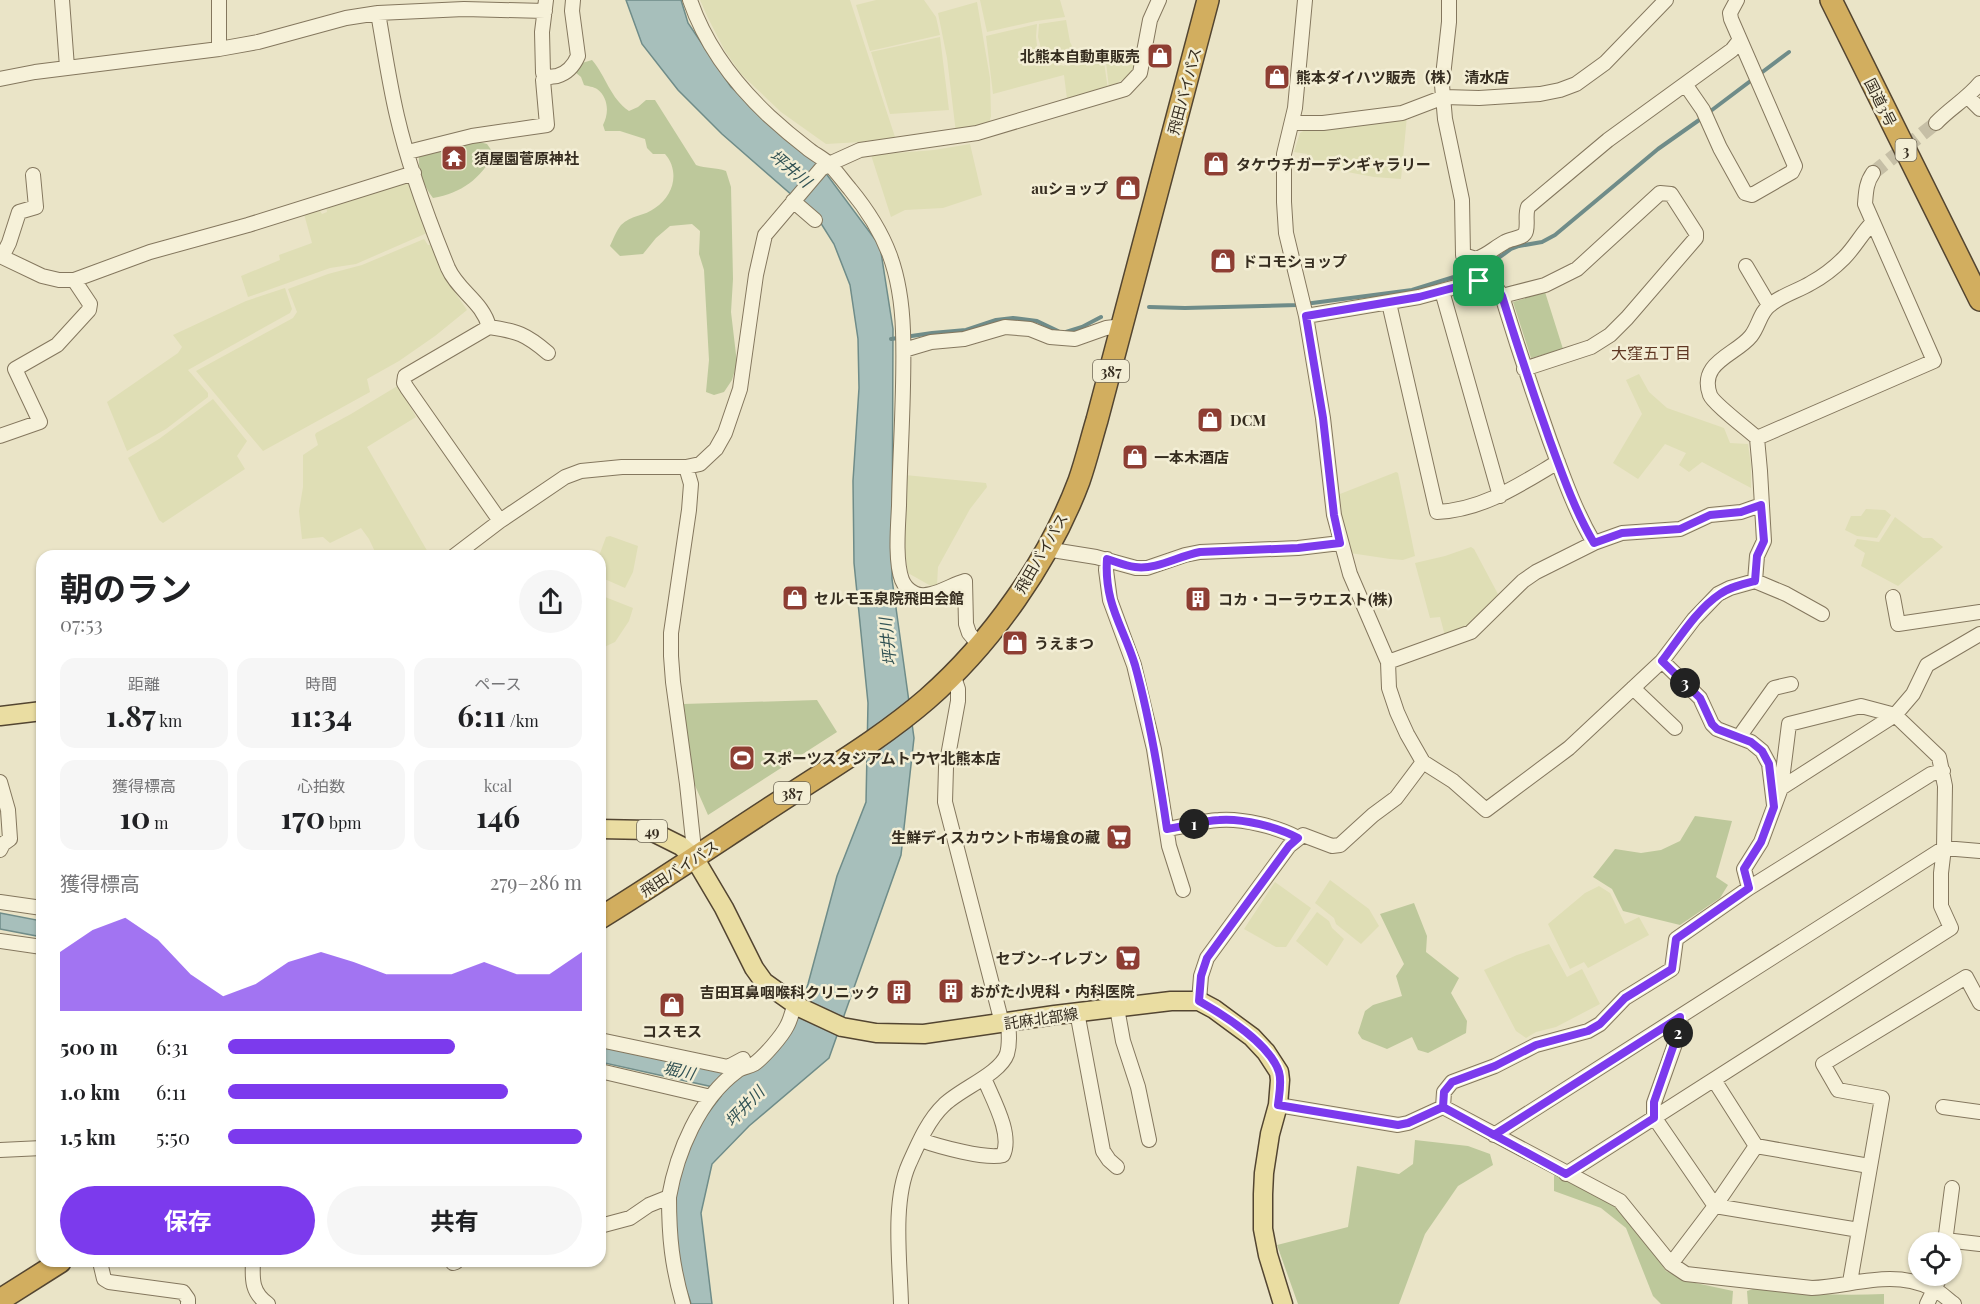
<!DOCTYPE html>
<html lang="ja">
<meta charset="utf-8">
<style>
body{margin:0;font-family:"Playfair Display","Noto Sans JP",serif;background:#f6f6f6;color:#202124;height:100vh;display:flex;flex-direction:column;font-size:22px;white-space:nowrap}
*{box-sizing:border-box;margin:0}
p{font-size:20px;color:#757577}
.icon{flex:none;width:33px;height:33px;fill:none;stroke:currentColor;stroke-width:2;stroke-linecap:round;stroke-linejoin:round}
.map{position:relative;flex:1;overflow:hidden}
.side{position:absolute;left:36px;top:550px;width:570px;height:717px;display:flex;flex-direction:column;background:#fff;border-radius:18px;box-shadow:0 2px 4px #0004}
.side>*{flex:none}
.fabs{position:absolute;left:1908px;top:1232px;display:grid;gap:12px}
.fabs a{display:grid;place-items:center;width:54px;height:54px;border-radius:50%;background:#fff;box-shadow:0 2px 4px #0004;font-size:30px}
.pin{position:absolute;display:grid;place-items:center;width:51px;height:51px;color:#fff;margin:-26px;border-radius:12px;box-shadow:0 3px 9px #0006}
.km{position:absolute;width:30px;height:30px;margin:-15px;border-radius:50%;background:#222;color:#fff;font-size:16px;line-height:30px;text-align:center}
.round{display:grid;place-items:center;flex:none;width:63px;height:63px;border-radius:32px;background:#f6f6f6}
.headline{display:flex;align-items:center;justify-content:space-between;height:102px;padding:0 24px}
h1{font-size:33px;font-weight:700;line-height:45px}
.stats{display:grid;grid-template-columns:repeat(3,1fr);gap:9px;height:102px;padding:6px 24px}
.stats div{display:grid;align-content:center;border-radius:15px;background:#f6f6f6;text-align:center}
.stats b{font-size:30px;font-weight:700}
.stats small{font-size:16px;font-weight:400}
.stats p{font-size:16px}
.chart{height:168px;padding:12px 24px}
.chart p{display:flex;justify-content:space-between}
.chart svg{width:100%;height:108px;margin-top:6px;fill:#7c3aed;opacity:.7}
.primary-button{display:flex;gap:12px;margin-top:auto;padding:12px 24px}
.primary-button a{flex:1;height:69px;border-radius:36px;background:#7c3aed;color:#fff;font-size:24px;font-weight:700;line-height:69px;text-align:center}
.primary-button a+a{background:#f6f6f6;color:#202124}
ul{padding:0 24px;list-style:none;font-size:20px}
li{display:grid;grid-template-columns:96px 72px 1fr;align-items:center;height:45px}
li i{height:15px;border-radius:8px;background:#7c3aed}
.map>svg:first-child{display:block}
.farmland{fill:#dfdeb5}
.green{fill:#bdc89b}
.water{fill:#a7bfbb;stroke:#6f8c89;stroke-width:1.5}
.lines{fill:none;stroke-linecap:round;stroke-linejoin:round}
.stream{stroke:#6f8c89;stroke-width:4}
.minor-tunnel{stroke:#c6bfa6;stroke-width:14;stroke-dasharray:14 7;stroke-linecap:butt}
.minor-casing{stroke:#84775e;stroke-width:16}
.major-casing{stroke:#534531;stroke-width:21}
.highway-casing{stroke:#534531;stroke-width:24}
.minor{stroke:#f6f1d9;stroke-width:14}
.major{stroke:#eadda2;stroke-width:18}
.highway{stroke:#d2ae5f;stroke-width:21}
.route-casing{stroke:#fff;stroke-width:12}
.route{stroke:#7c3aed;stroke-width:8}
.labels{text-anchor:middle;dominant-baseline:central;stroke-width:5;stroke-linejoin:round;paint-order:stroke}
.shield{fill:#f3eed5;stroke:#6f6756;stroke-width:1.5}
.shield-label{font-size:14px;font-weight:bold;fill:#362d20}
.poi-label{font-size:15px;font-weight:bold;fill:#362d20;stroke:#f3eed5;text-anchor:start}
.street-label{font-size:15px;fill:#362d20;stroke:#f3eed5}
.water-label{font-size:16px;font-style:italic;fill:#315254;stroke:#f3eed5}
.neighbourhood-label{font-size:16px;fill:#5f3723;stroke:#f3eed5}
</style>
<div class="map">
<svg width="1980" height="1304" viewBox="0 0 1980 1304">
<rect width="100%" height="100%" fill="#eae4c7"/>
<path class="farmland" d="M700,0H850L896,140L826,144L781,112L741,74L725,51L708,18Z
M876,0H924L936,17L940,35L870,51L856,5Z
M980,0H1060L1065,17L1036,21L987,32Z
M977,2L990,78L991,116L989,123L956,133L947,58L938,13Z
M1066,20L1070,42L1074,50L1067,61L1061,64L1043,56L1038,37L1039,24Z
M1037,24L1036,37L1038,53L1042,59L1064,66L1076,52L1094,63L1104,62L1108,90L1067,99L1064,75L993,94L986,36Z
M940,37L949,110L890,114L871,52Z
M1138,54L1134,70L1130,75L1109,88L1106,62Z
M1407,116L1401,179L1374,177L1310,165L1307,154L1294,152L1300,133L1305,130L1353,125Z
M970,144L982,195L943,208L905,210L891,217L871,155L934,150Z
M408,182L427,233L356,264L330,268L248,297L241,276L280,260L279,255L312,243L304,214L320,211L322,214L327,212L326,204L394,184Z
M424,239L428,245L432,244L445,278L467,310L435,336L399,361L367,379L370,392L263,451L196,371L293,318L297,312L288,289L328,274L362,265Z
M285,288L292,309L290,313L188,370L208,393V397L166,429L127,451L107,402L178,353L182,347L173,335L246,301Z
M1639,374L1649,392L1667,408L1724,428L1730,443L1748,444L1751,465V488L1702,462L1689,472L1679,465L1686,453L1665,444L1638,479L1613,463L1642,414L1626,380Z
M399,385L404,396L416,417L367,447L429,554L426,556H377L369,539L361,528L330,543L323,537L302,539L299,511L303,487V455L318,445L315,435L316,433L351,414Z
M213,399L247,441L237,456L245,469L163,523L159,520L128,458L159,439Z
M1396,472L1398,473L1415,556L1403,560L1390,559L1350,553L1343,526L1340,494Z
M905,475L986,483L987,487L970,509L938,567L937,585L931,586L908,573L905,551Z
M1866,509L1885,510L1891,515L1877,538L1857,536L1845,530L1851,516H1861Z
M1895,517L1923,538H1932L1943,547L1898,586L1861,566L1865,553L1854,546L1857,539L1879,542Z
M610,536L638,546L633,572L625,588L600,577L599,556L606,537Z
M1471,547L1474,549L1499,596L1467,627L1445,636L1440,617L1430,618L1415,563L1445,556Z
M600,595L633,608L629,621L615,642L600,649Z
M1330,880L1369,909L1379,926L1361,944L1336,924L1334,918L1315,903Z
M1275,882L1311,908L1286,947H1276L1244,929Z
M1599,886L1610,893L1625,924L1639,917L1649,935L1588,968L1584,962L1570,969L1548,924L1585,893Z
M1317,912L1329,921L1332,928L1344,939L1327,966L1296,941Z
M1549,944L1567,977L1582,969L1600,1004L1556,1027L1536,1032L1526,1038L1516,1031L1484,970L1517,955Z"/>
<path class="green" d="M592,60C606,76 610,98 629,111L638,107L646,100H655L696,165C706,169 716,167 726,171L731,187L733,279L731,312L737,363L732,380L724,392L714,395L706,392L709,360L704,270L699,254L700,231L692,224L670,226L656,238L643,254L620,256L610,246C613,240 616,231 621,225C631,215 645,216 655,208C674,196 680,171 665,154H653L647,148L645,139L620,131H605L603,125C609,114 609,98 597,89C594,87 588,86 584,85L581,77L575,72L582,63Z
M472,140L487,144L494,154C480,179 462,193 433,198C423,184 418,173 419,155L436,153Z
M1545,292L1563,349L1531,358L1513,302Z
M817,700L837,732L708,815L693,781L686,736L683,704Z
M1695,816L1732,821L1716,877L1728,885L1720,898L1680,925L1623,911L1612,889L1593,877L1615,849L1641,853L1661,850L1680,841Z
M1414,903L1427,936L1426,952L1459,978L1451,993L1467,1021L1466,1033L1428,1053L1418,1050L1412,1037L1387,1049L1362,1039L1358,1033L1365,1011L1373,1005L1402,996L1396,976L1404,964L1380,914Z
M1415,1140L1468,1146L1490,1154L1493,1165L1458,1186L1425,1234L1399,1304H1298L1277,1245L1348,1227L1357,1166L1399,1174L1413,1164Z
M1554,1175L1608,1201L1637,1226L1666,1271L1691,1282L1733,1291L1732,1304H1661L1653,1296L1626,1228L1601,1208L1554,1191Z
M1756,1288C1799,1294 1840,1296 1884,1294V1304H1748L1747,1291Z"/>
<path class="water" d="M626,0H681L688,23L731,87L819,164L880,246L893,329L892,579L914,738L901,855L829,1058L749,1126L712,1164L701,1213L712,1304H691C689,1295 684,1287 682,1278C668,1233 673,1171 697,1130C703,1118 713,1107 721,1096L713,1087L600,1062V1045L742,1074L793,1027L808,984L837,876L866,802L868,703L854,563L853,481L859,388L858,339L850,285L834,244L817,217L722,134L678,90L642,44Z
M0,913L42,921V937L0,929Z"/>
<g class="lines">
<path class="stream" d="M1708,113L1789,52
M1149,307L1185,308L1297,305L1412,290L1486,267L1511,249L1519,246L1542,242L1555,235L1658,149L1702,118
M1066,332L1082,327L1101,317
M891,339L932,333L966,330L996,320L1013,318L1037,321L1058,331"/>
<path class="minor-tunnel" d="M1873,173L1936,123"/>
<g class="minor-casing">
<path id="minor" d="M62,0L67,67
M546,0L542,32L543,73L548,77
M690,0C705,44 735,84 769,116C781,127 794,138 807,148C814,154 823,158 829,164C837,172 843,181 850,189C887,234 901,272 903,331C905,389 900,448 899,506C898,526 895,562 902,580C904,585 908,590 914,593C928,601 950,585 965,581L966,624L969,633L979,645
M1305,0L1295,108L1284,154V202L1286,233L1306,316L1323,418L1334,515L1350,574L1388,662L1389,688L1397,712L1407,734L1423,762L1453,781L1486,810L1569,748L1662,661L1694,619L1718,594L1730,588L1755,581L1757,556L1764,541L1760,471L1757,438C1747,429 1713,403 1710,395C1698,362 1736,355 1751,336C1759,326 1760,312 1770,305C1782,295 1798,291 1811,283C1822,277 1835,267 1844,258C1855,247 1862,233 1873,222
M1449,0V22L1442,85L1445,119L1462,200L1463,255L1476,259C1488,255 1494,248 1505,242C1511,238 1524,239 1526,231C1528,223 1525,215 1528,207L1608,140L1732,50L1739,41
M378,13C384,47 389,82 397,116C409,168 428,219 448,268C458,291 483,302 489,327
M219,49V0
M0,79L35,72L219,49L258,42L346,18L378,13L464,9L545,11
M1685,84L1703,110L1720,148L1745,193L1752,195L1792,172L1795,166L1731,19L1730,13L1737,0
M1968,97L1980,109
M1292,123H1323L1402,113L1444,97L1479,98L1540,94L1560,90L1576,84L1605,63L1666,0
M1936,123C1950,108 1967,99 1980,83
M408,152L472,136L547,125L543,80C548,76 551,77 557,76C568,73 574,65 578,56L572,11L573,0
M793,201L815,220
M0,256L42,276L59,280H74L150,252L248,225L414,173
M2,257L9,243L19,212L36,207L33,175
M1746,266L1769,305
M1442,291L1500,496
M1502,296L1545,285L1577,269L1660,193L1671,194L1696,233V238L1627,318L1610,335L1591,347L1524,369
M1389,303L1437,512C1483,510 1519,485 1558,462
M1306,316L1419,297L1478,281C1491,280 1496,286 1502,296C1517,345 1533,393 1550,441C1563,476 1575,511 1594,543
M904,350L931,342L964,339L1005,327L1030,329L1050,337L1075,339L1106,328L1123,326
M0,436L40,422L15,369L57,345L89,310L90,304L74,280
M1757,438L1934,361L1865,204C1866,192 1866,183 1873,173
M686,467L691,484L689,510L671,633V656L673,682L687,784L695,859
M500,521L407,388L404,383L405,376L489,327C517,331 526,334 548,353
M1046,549L1096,557L1136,568H1147L1185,555L1200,552L1298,548L1340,543
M454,556L500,521L565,477L581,471L622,467H686L700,464L716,449L725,433L740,389L756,275L765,235L821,169L829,164L860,150L977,133L1125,89L1140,73L1150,20L1159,0
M1107,559L1106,570L1110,600L1134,665L1154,749L1169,846L1183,890
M1755,581L1786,594L1822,614
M1893,597L1898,624L1980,612
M1662,661L1700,698L1712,724L1717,729L1751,742L1762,751L1769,764L1774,805
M1388,662L1471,632L1523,581L1536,572L1594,543L1622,533L1680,529L1710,515L1741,512L1761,505
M953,674L958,689V701L946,767L945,802L1002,1023
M1633,688L1675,728
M1739,737L1774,688L1791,684
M0,782L8,810L10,839L3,844L0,850
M1781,788L1895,715L1913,694L1927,665L1980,634
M1168,829C1185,826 1202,821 1219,820C1242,818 1278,827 1298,838
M0,902L42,908
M0,941L42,947
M1199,1001L1201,976L1207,958L1289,846L1303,835L1332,846L1340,845L1373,815L1396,798L1423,762
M1117,1008L1123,1041L1138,1087L1149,1140
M1077,1012L1103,1151L1109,1160L1117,1167
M1680,1017L1681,1027L1654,1103V1117L1715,1206L1859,1230
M600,1040L728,1067L743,1059
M600,1071L711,1097
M1714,1080L1756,1146L1869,1166
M1278,1105L1398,1125L1408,1123L1443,1107
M1443,1107L1444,1092L1452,1082L1495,1066L1536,1045L1588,1031L1600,1024L1625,998L1672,969L1676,939L1749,888L1931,774L1943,771
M1443,1107L1620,1201L1671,1264L1686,1274L1812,1288C1853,1286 1892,1269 1931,1288C1940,1291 1947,1299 1954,1304
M1943,1107L1980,1112
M1494,1135L1944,848L1980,851
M921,1140C937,1146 987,1160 1003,1155C1013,1134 992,1098 984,1078
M0,1150L42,1148
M1566,1174L1951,928L1941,906V873L1944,848L1945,786L1939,757L1895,715L1861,706L1789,724L1781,788L1761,842L1744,869L1749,888
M669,1197C669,1237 672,1266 683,1304
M600,1226L630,1218L649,1205L669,1197C677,1152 699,1099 737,1071C742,1067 749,1067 754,1064C764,1057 782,1036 787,1026C791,1019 792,1011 795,1004
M1945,1240L1980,1244
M1945,1242L1952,1188
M100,1262L104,1279L109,1282L183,1292L188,1299V1304
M253,1262C252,1280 252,1293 268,1304
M453,1263L456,1262
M1671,1264L1715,1206L1756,1146
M1850,1282L1882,1098L1838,1090L1823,1064L1966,977L1980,1003
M901,1304C900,1262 892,1202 909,1164C918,1144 928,1120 944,1105C960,1089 1000,1074 1007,1054C1010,1044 1009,1033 1008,1022
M1927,1304L1941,1275"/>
</g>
<g class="major-casing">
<path id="major" d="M0,716L42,711
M600,829L649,830L681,846L695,859L724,908L754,968L764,982L799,1007L842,1027L876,1033L924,1034L1055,1015L1171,1001H1199L1214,1009L1252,1037L1266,1052L1279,1072L1280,1080L1278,1105L1270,1134L1264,1173L1263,1194V1229L1268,1255L1283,1304"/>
</g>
<g class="highway-casing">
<path id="highway" d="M1831,0L1980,300
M600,918C660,881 719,841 779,802C829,769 882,738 927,699C991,643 1049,561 1079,481C1086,461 1091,440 1097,420L1208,0
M0,1300L60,1262"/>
</g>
<use href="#minor" class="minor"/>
<use href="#major" class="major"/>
<use href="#highway" class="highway"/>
</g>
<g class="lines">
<g class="route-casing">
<path id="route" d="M1479,281L1419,297L1306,316L1323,418L1334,515L1340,543L1298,548L1200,552C1178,556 1157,570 1135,567C1125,566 1117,562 1107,559C1104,604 1123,626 1135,665C1150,719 1159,774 1167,829C1185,826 1202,821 1219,820C1242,818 1278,827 1298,838L1289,846L1207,958L1201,976L1199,1001C1224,1015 1270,1044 1279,1072C1282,1082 1279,1095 1278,1105L1398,1125L1408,1123L1443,1107L1566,1174L1654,1118V1102L1680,1027V1017L1494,1135L1443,1107L1444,1092L1452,1082L1495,1066L1536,1045L1588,1031L1600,1024L1625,998L1672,969L1676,939L1749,888L1744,869L1761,842L1774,807L1769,764L1762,751L1751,742L1717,729L1712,724L1700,698L1662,661C1678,640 1697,609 1720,594C1730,587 1743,584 1755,581L1757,556L1764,541L1761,505L1741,512L1710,515L1680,529L1622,533L1594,543C1575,511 1563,476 1550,441C1533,393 1517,345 1502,296C1497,286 1491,280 1479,281"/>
</g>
<use href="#route" class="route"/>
</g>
<defs>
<g id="shop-square" transform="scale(1.35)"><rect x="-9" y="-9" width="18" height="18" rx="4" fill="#8e3e33" stroke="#f3eed5"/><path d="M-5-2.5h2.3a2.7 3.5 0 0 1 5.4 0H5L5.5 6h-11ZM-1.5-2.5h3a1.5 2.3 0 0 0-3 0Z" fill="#fff"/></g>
<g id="temple-square" transform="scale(1.35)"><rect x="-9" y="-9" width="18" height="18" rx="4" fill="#8e3e33" stroke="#f3eed5"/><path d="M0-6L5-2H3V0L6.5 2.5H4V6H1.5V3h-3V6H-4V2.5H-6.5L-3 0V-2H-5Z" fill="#fff"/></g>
<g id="building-square" transform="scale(1.35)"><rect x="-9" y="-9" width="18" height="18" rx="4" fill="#8e3e33" stroke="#f3eed5"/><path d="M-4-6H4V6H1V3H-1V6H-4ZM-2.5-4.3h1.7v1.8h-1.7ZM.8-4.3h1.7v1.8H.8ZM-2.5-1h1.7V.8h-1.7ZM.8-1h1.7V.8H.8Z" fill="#fff"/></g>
<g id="stadium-square" transform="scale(1.35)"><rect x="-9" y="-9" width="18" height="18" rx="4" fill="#8e3e33" stroke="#f3eed5"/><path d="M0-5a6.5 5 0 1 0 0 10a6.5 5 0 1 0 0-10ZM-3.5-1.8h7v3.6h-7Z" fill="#fff"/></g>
<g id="supermarket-square" transform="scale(1.35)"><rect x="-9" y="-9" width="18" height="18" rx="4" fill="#8e3e33" stroke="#f3eed5"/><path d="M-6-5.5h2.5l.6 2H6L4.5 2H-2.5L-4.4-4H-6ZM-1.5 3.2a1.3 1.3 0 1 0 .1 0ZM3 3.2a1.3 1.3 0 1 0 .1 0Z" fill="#fff"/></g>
</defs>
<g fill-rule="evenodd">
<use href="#shop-square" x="1160" y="56"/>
<use href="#shop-square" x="1277" y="77"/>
<use href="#temple-square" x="454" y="158"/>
<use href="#shop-square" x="1216" y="164"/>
<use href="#shop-square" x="1128" y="188"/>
<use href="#shop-square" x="1223" y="261"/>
<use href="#shop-square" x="1210" y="420"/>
<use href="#shop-square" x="1135" y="457"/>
<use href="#shop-square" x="795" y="598"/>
<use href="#building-square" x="1198" y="599"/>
<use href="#shop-square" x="1015" y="643"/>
<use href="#stadium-square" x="742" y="758"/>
<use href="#supermarket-square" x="1119" y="837"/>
<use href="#supermarket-square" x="1128" y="958"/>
<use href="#building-square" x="951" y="991"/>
<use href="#building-square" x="899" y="992"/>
<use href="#shop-square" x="672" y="1005"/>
</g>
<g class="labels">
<g class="shield">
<rect x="1895.5" y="139" width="21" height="22" rx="4.5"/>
<rect x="1093" y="360" width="36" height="22" rx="4.5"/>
<rect x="774" y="782" width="36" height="22" rx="4.5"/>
<rect x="637" y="820" width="30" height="22" rx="4.5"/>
</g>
<g class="shield-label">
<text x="1906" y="150">3</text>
<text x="1111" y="371">387</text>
<text x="792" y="793">387</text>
<text x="652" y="831">49</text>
</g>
<g class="poi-label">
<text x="1140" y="56" text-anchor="end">北熊本自動車販売</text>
<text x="1296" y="77">熊本ダイハツ販売（株） 清水店</text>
<text x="474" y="158">須屋園菅原神社</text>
<text x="1236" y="164">タケウチガーデンギャラリー</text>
<text x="1108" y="188" text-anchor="end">auショップ</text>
<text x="1242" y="261">ドコモショップ</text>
<text x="1230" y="420">DCM</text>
<text x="1154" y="457">一本木酒店</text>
<text x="814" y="598">セルモ玉泉院飛田会館</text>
<text x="1218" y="599">コカ・コーラウエスト(株)</text>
<text x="1034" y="643">うえまつ</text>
<text x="762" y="758">スポーツスタジアムトウヤ北熊本店</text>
<text x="1100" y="837" text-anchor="end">生鮮ディスカウント市場食の藏</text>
<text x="1108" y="958" text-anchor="end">セブン-イレブン</text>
<text x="970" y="991">おがた小児科・内科医院</text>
<text x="880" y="992" text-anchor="end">吉田耳鼻咽喉科クリニック</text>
<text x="672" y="1031" text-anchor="middle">コスモス</text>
</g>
<g class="street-label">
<text transform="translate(1184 91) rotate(-75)">飛田バイパス</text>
<text transform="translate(1881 102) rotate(63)">国道3号</text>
<text transform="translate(1041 553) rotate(-60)">飛田バイパス</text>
<text transform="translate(679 868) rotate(-33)">飛田バイパス</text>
<text transform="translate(1041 1018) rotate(-8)">託麻北部線</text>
</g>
<g class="water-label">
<text transform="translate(791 168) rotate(40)">坪井川</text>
<text transform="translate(887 642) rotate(-96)">坪井川</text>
<text transform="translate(679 1070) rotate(13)">堀川</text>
<text transform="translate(744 1106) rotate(-46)">坪井川</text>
</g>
<g class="neighbourhood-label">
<text x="1651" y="352">大窪五丁目</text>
</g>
</g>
</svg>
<div class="fabs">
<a><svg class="icon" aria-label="locate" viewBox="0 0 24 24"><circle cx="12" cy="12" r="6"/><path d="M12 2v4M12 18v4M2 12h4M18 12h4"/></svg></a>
</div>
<div class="pin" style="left:1479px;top:281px;background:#1e9e55"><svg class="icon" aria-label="arrive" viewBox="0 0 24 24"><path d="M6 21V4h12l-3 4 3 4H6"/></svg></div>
<b class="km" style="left:1194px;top:824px">1</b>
<b class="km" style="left:1678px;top:1033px">2</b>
<b class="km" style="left:1685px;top:683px">3</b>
<section class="side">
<div class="headline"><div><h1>朝のラン</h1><p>07:53</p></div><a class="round"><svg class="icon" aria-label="share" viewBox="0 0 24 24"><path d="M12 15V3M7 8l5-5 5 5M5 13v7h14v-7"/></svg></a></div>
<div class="stats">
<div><p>距離</p><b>1.87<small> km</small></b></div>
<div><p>時間</p><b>11:34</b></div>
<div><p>ペース</p><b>6:11<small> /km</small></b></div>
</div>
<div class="stats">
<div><p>獲得標高</p><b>10<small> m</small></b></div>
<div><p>心拍数</p><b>170<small> bpm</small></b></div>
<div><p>kcal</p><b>146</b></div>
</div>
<div class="chart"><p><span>獲得標高</span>279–286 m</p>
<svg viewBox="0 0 160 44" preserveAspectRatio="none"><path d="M0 44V20L10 11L20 6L30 15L40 29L50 38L60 33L70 24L80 20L90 24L100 29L110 29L120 29L130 24L140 29L150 29L160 20V44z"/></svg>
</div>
<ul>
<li><b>500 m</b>6:31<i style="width:64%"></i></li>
<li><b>1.0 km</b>6:11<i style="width:79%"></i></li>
<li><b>1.5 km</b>5:50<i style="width:100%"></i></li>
</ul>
<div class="primary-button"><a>保存</a><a>共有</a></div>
</section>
</div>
